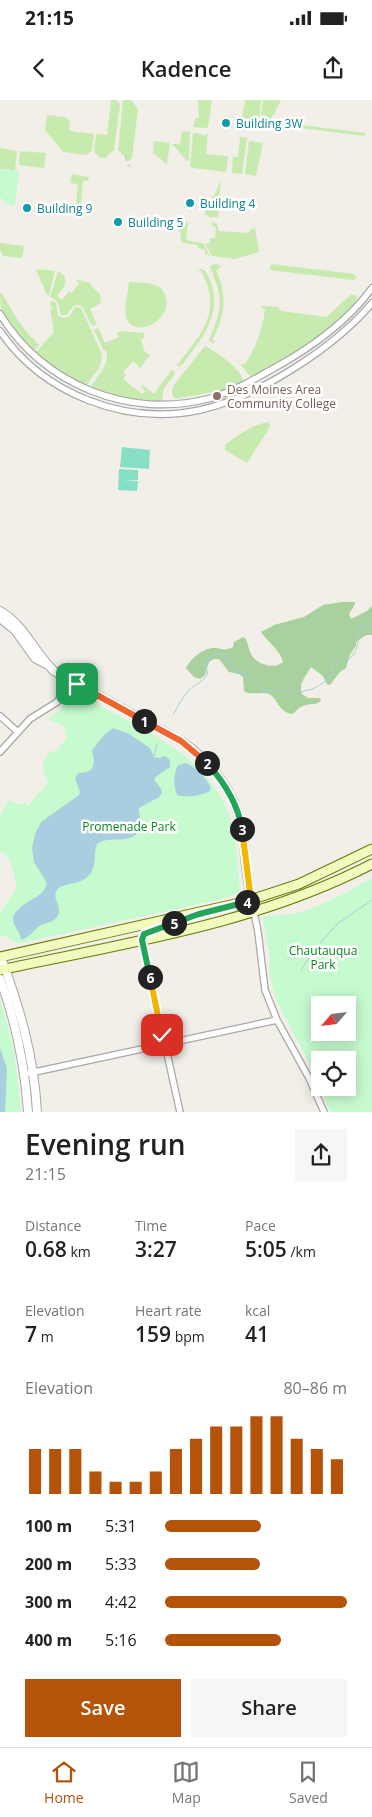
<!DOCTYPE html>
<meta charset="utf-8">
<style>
body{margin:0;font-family:"Open Sans",sans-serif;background:#f6f6f6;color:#222;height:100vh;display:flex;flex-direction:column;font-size:19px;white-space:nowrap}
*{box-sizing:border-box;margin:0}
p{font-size:16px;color:#767676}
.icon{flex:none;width:28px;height:28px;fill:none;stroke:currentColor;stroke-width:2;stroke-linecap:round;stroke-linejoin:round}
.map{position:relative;height:1012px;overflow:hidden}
.details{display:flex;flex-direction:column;background:#fff;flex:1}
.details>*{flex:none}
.needle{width:32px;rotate:242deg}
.buttons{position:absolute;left:311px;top:896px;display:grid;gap:10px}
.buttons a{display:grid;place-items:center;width:45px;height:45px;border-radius:0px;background:#fff;box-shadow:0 2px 12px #0003;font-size:25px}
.pin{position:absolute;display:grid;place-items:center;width:42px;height:42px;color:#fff;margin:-21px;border-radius:10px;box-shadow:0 2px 8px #0006}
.km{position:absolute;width:25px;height:25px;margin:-12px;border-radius:50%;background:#222;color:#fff;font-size:14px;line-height:25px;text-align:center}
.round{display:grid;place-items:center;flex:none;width:52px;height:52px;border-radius:0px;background:#f6f6f6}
.headline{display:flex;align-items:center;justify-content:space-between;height:85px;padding:0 25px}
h1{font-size:28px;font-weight:600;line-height:38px}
.stats{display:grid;grid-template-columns:repeat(3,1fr);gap:8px;height:85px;padding:5px 25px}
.stats div{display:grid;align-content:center}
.stats b{font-size:21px;font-weight:600}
.stats small{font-size:14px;font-weight:400}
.stats p{font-size:14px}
.chart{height:140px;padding:10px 25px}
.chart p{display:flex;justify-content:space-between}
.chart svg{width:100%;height:90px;margin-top:5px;stroke:#b45309;stroke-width:6}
.action{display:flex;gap:10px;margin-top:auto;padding:10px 25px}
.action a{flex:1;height:58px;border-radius:0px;background:#b45309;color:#fff;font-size:20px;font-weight:600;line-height:58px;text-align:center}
.action a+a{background:#f6f6f6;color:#222}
ul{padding:0 25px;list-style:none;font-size:16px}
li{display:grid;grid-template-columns:80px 60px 1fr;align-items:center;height:38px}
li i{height:12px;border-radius:6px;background:#b45309}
.status{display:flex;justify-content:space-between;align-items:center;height:35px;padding:0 25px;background:#fff;direction:ltr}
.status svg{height:14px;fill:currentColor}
header{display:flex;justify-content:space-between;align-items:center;height:65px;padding:0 25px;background:#fff;font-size:22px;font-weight:600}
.tab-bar{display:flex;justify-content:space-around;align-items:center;height:70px;border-top:1px solid #e0e0e0;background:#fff;font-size:14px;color:#767676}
.tab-bar a{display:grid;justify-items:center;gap:2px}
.tab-bar .on{color:#b45309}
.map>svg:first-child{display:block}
.grass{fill:#c7ebaf}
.forest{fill:#a8d19d}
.park{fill:#c6facf;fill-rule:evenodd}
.pitch{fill:#87e0c5}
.water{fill:#a9cedf}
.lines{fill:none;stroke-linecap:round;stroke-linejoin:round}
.stream{stroke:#a9cedf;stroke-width:1}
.minor-casing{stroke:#a8a8a8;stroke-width:8}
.tertiary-casing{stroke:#a8a8a8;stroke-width:10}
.secondary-casing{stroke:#657c05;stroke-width:11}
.minor{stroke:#fff;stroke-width:5.5}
.tertiary{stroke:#fff;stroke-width:8}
.secondary{stroke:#f2fabd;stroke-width:9}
.split-1-casing{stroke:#fff;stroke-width:10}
.split-2-casing{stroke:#fff;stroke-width:10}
.split-3-casing{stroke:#fff;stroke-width:10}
.split-4-casing{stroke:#fff;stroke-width:10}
.split-5-casing{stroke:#fff;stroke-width:10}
.split-6-casing{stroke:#fff;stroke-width:10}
.split-7-casing{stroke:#fff;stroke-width:10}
.split-1{stroke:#f0652b;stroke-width:6}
.split-2{stroke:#f0652b;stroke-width:6}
.split-3{stroke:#22a559;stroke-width:6}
.split-4{stroke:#f5b400;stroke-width:6}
.split-5{stroke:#22a559;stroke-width:6}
.split-6{stroke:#22a559;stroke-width:6}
.split-7{stroke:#f5b400;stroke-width:6}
.culture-dot{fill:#0f9aa8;stroke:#fff;stroke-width:2}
.education-dot{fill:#8d6e63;stroke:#fff;stroke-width:2}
.labels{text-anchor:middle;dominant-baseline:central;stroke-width:5;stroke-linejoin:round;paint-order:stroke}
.culture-label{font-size:12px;fill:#0d838f;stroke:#fff;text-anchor:start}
.education-label{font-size:12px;fill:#785e54;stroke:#fff;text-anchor:start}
.park-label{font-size:12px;fill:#0c8320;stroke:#fff}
</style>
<div class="status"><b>21:15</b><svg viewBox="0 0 49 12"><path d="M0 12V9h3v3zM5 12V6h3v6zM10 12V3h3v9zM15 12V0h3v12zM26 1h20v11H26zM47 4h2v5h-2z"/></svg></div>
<header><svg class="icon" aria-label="back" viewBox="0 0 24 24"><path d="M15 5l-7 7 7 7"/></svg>Kadence<svg class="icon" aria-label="share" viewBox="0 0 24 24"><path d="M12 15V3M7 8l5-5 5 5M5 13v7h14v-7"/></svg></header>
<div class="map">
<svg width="372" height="1012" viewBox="0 0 372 1012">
<rect width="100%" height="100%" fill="#f1efe8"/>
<path class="grass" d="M111,0H117L120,5L114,50L105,58L99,57L94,51L96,34L107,35Z
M123,0H131L138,9L132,58L128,61H126V58L118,50Z
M198,0H212L208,28L193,27L196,18H199Z
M245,0H261L259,20L251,19L246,27H244V31L240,30Z
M263,0H281L270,21L260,20Z
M47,15L65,17L70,21L69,31L94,34L92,50L87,55L63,52L45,30Z
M277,22L365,33V36L276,25Z
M182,31L190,32L189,60L187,61L172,44H180Z
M193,33L202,34V36L208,34L206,54L228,56L226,72L193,68L190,66Z
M240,37L247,38L242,74L232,73L233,57H238Z
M154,41L170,43L167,64L153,53Z
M249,41L263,43L256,76L245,74Z
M0,48L17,51L15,70L0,69Z
M20,51L46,53L44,68L19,65Z
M72,74L89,77L88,81H83L80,112H77V116H75L78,84L70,83Z
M221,80L218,117H210L205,114V110H208L210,108L212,96H214Z
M166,121L188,123L186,139L189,141L203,143L210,156L205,154V150L198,148V145L183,143L180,137L181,132L177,130L178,126L170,123L163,125L161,122H166Z
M212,122L217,124L219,131L249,133L250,130L255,128L259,152L235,159L212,156L205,144L210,143V138H215L216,128L212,125Z
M0,143L24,146L22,158L3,156L0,150Z
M216,164L221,166L216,171C228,194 225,218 212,240L215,242L213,244L209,240C222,208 224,200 210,167L212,165Z
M271,164L354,174L357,178L353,180L270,170Z
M38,169L55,171L49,195H47L36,170Z
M201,169C206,170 208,175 210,180C221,206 209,229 194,249C189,255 185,263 179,267L175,263L178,264C202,233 223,211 201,171H197Z
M58,171C71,178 65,187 57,196L62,200L69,191L72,193L79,183L75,179L90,183L93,188L100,194L101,203L90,209L97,225L92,226L83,208L79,205L73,206L67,215H61L57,201L50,197Z
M129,182C138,183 152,182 159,187C162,188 163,190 164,193C178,217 134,242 126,217C124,208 128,191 129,182Z
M2,193C12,212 23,230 39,245L33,252L24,242L1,210L0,194Z
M351,194L357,196L356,203C328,232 291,262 253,277L249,275L241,265L242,263L245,264C256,248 263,228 265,209L261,208L262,206L278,207L281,211L327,217Z
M53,201L56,203L58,215L62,218L69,217L75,207L81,208L101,252C105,267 92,274 86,287L67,278L35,253L54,232L50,209H52L50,202Z
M98,227L105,243L119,237L117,233L120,231L144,233V237L141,241L145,252L150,255L139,269L138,268L139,266L133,261L123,272L126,275L123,279L142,294L145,291L141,287L143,285L154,294L172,269L175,274L164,288L162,301L159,302L123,299L91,287C98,273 110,267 106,250L104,251L94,230Z
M205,246C215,251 243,270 243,281L225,290L174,299L172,293L173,286Z
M268,322L270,325L268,330L247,363L225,350V345C237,335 253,325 268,322Z"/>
<path class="forest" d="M342,502H355V504L349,514L351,519L367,511L372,506V535H366L356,542V546L350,554L346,568L340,572L330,585L327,584L323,576L311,567C306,577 298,582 302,594L308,598H320L321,601C312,608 306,599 293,614C278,613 278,598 269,594C260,591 252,596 244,591L243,577L239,574L229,572L219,559H214L209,562L205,575L200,579L194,577L186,568C191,558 204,547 216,548C223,549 226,551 233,547L234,542L243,537L246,539C248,544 249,550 251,554C256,564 274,570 283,562C280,550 268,542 261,532L274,525L304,517L323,505Z"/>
<path class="park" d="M0,69L19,71L15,106L6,104L0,97Z
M73,591C133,627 212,650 232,725C238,745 237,768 240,789L238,793L222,799L16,844C12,838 7,836 0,836V813L17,788C14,775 13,757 0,751V716L9,699L19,705L23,703L28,706L48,683C43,667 39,664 51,650L54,653L66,639V632L62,624L51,621L49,618L60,610Z
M372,778V1012H330L321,988H348V960H320V985L276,899L269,873L270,856L262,817C275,814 288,816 301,812C325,805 350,790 372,778ZM320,905H348V932H320Z
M0,898L14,951L21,1012H0Z"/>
<path class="pitch" d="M122,347L150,350L149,369L120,367Z
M119,369L138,370V380H123L138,381L137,391L118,390Z"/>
<path class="water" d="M113,628L129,634L150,648L154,657L159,658L165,656L170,660V667L154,678C155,684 162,686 162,693L159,697L139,708C138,715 143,722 140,728C133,747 109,734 97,744C93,753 97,765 90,774C81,786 62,782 57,790C52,797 60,805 59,812C57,824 45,821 38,827C33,832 28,838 21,840C21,832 10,824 14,815C22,800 43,800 47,783L34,762L32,748L35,734L41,722L79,695L80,692L75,678L79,673C96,673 95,663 92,650L105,634Z
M186,663C198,669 204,676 211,687L210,691C200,696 187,698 177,695C173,683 173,676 178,665Z
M0,948L7,969L5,1012H0Z"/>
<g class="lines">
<path class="stream" d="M126,55V61
M128,65L130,66
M173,615C178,606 182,598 189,590C196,583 205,583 208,571L204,567V561L218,553L232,563L236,571C248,575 256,578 262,589L270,591L287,590L300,592L313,589L329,579L334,561L345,562C358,553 359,544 358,529L363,524H367L372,529
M154,656L157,644
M301,870L314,850L337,824L372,800"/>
<g class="minor-casing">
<path id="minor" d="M0,214C43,285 130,320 211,298C234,291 255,279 276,267C312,247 348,221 372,188
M0,231C43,294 125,326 200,310C258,297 334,248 372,203
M0,616L18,632
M0,652L30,619L57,602L71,581
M254,812L258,832L265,890L277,920L309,978L324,1012
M142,840L180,1012
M30,973L277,920"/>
</g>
<g class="tertiary-casing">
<path id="tertiary" d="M0,511C25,525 34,553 54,571L181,641C209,660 234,690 241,724C245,738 244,752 246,766C248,782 250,797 254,812
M0,518L15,530L35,558L46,564
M1,857C20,909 34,956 37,1012
M0,879C16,922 25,966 28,1012"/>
</g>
<g class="secondary-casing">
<path id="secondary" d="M0,857L244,802L299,784L372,749
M0,870C126,843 256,824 372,764"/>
</g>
<use href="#minor" class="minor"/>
<use href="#tertiary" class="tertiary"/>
<use href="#secondary" class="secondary"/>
</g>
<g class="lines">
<g class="split-1-casing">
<path id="split-1" d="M77,584L144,621"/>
</g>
<g class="split-2-casing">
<path id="split-2" d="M144,621L181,641L207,663"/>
</g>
<g class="split-3-casing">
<path id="split-3" d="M207,663C224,682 238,704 242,729"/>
</g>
<g class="split-4-casing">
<path id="split-4" d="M242,729L251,800L247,802"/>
</g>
<g class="split-5-casing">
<path id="split-5" d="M174,823L199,814L247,802"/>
</g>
<g class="split-6-casing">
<path id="split-6" d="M150,877L142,840L144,834L174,823"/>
</g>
<g class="split-7-casing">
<path id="split-7" d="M150,877L162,935"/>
</g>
<use href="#split-1" class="split-1"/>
<use href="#split-2" class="split-2"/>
<use href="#split-3" class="split-3"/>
<use href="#split-4" class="split-4"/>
<use href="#split-5" class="split-5"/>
<use href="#split-6" class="split-6"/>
<use href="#split-7" class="split-7"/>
</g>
<g class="culture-dot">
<circle cx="226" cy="23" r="5"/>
<circle cx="190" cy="103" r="5"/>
<circle cx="27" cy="108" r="5"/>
<circle cx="118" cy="122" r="5"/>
</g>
<circle class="education-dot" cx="217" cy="296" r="5"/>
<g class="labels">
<g class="culture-label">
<text x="236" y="23">Building 3W</text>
<text x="200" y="103">Building 4</text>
<text x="37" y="108">Building 9</text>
<text x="128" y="122">Building 5</text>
</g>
<g class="education-label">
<text x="227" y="289">Des Moines Area<tspan x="227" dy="14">Community College</tspan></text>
</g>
<g class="park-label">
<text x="129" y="726">Promenade Park</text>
<text x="323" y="850">Chautauqua<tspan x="323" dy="14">Park</tspan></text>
</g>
</g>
</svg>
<div class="buttons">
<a><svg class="needle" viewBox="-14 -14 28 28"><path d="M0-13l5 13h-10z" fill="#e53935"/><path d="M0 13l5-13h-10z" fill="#767676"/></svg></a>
<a><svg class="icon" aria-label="locate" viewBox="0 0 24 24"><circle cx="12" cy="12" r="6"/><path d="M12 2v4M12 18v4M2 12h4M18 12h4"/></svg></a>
</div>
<div class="pin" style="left:77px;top:584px;background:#1e9e55"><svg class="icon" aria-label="arrive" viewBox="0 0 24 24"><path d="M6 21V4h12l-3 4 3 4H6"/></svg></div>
<div class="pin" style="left:162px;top:935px;background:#d93025"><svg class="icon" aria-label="check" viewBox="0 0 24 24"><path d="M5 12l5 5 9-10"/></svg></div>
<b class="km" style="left:144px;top:621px">1</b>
<b class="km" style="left:207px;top:663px">2</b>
<b class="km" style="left:242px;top:729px">3</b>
<b class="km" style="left:247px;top:802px">4</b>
<b class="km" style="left:174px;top:823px">5</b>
<b class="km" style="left:150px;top:877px">6</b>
</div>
<section class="details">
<div class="headline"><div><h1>Evening run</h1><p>21:15</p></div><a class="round"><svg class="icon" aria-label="share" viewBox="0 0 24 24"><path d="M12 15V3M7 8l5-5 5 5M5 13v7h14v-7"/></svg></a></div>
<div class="stats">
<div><p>Distance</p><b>0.68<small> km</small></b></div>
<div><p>Time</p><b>3:27</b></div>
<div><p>Pace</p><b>5:05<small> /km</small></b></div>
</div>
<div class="stats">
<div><p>Elevation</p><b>7<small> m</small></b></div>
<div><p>Heart rate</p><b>159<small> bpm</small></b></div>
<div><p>kcal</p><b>41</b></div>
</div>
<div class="chart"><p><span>Elevation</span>80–86 m</p>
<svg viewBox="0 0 160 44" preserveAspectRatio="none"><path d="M5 44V22M15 44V22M25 44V22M35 44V33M45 44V38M55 44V38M65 44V33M75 44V22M85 44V17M95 44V11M105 44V11M115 44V6M125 44V6M135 44V17M145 44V22M155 44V27"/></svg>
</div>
<ul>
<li><b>100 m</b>5:31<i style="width:53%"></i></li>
<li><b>200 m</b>5:33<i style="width:52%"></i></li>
<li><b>300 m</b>4:42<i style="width:100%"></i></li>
<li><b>400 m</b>5:16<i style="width:64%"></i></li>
</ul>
<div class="action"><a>Save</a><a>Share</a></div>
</section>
<nav class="tab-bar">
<a class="on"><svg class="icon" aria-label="home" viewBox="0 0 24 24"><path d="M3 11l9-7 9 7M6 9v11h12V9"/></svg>Home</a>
<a><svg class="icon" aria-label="map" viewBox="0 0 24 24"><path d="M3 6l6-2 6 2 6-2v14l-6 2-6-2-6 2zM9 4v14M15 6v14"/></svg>Map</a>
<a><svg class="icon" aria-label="saved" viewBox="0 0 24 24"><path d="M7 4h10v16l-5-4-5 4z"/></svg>Saved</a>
</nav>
